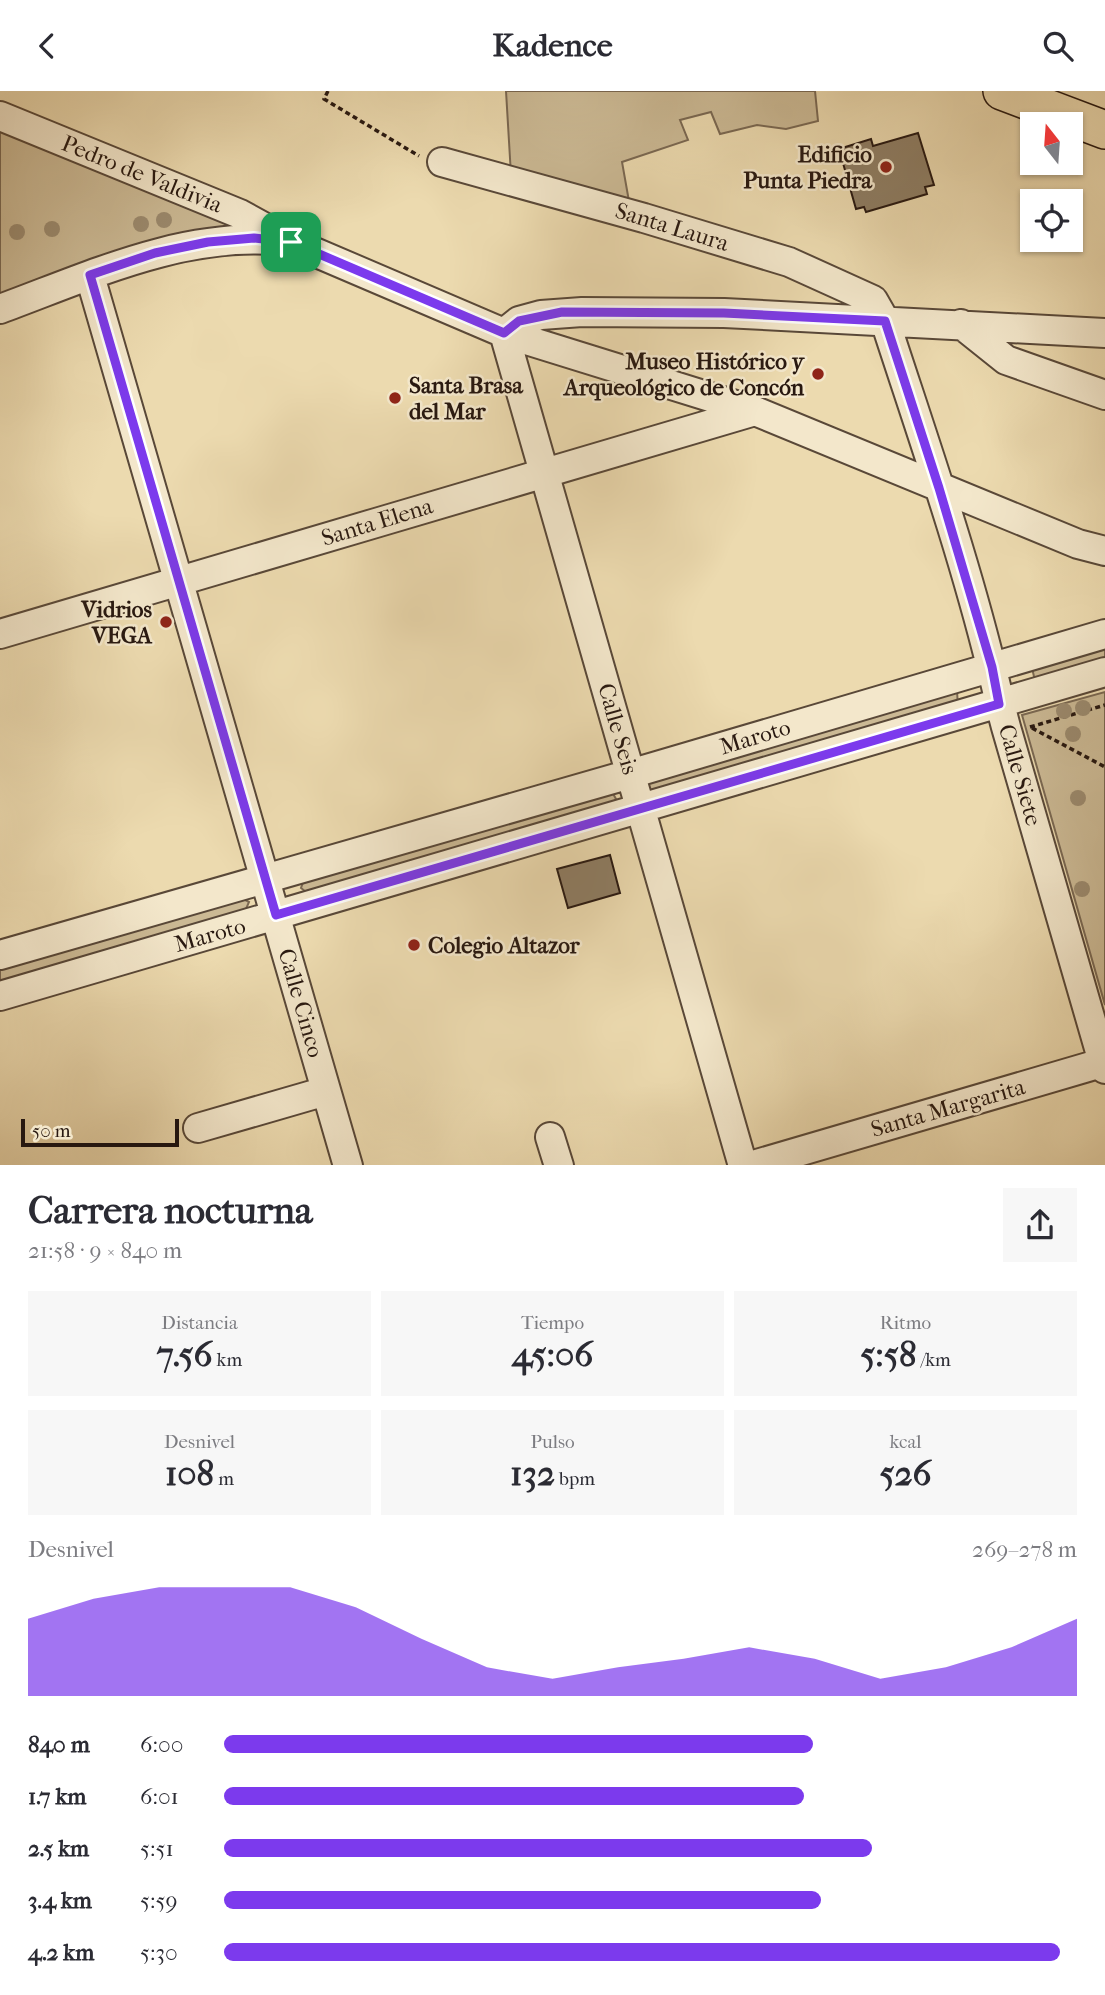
<!DOCTYPE html>
<html lang="es">
<meta charset="utf-8">
<style>
body{margin:0;font-family:"IM FELL French Canon",serif;background:#f7f7f7;color:#2b2b33;height:100vh;display:flex;flex-direction:column;font-size:26px;white-space:nowrap}
*{box-sizing:border-box;margin:0}
p{font-size:23px;color:#7c7c81}
.icon{flex:none;width:38px;height:38px;fill:none;stroke:currentColor;stroke-width:2;stroke-linecap:round;stroke-linejoin:round}
.map{position:relative;height:1074px;overflow:hidden}
.side{display:flex;flex-direction:column;background:#fff;flex:1}
.side>*{flex:none}
.needle{width:46px;rotate:343deg}
.tools{position:absolute;left:1020px;top:21px;display:grid;gap:14px}
.tools a{display:grid;place-items:center;width:63px;height:63px;border-radius:0px;background:#fff;box-shadow:0 2px 5px #0004;font-size:35px}
.scale{position:absolute;left:21px;bottom:18px;width:158px;box-sizing:border-box;padding-left:7px;border:4px solid #281810;border-top:0;font-size:19px;line-height:24px;white-space:nowrap;color:#281810;-webkit-text-stroke:5px #f3e7cb;paint-order:stroke}
.pin{position:absolute;display:grid;place-items:center;width:60px;height:60px;color:#fff;margin:-30px;border-radius:14px;box-shadow:0 4px 10px #0006}
.round{display:grid;place-items:center;flex:none;width:74px;height:74px;border-radius:0px;background:#f7f7f7}
.head{display:flex;align-items:center;justify-content:space-between;height:119px;padding:0 28px}
h1{font-size:38px;font-weight:800;line-height:52px}
.metrics{display:grid;grid-template-columns:repeat(3,1fr);gap:10px;height:119px;padding:7px 28px}
.metrics div{display:grid;align-content:center;border-radius:0px;background:#f7f7f7;text-align:center}
.metrics b{font-size:35px;font-weight:800}
.metrics small{font-size:19px;font-weight:400}
.metrics p{font-size:19px}
.chart{height:196px;padding:14px 28px}
.chart p{display:flex;justify-content:space-between}
.chart svg{width:100%;height:126px;margin-top:7px;fill:#7c3aed;opacity:.7}
ul{padding:0 28px;list-style:none;font-size:23px}
li{display:grid;grid-template-columns:112px 84px 1fr;align-items:center;height:52px}
li i{height:18px;border-radius:9px;background:#7c3aed}
header{display:flex;justify-content:space-between;align-items:center;height:91px;padding:0 28px;background:#fff;font-size:32px;font-weight:800}
.map>svg:first-child{display:block}
.green{fill:#cbb994;stroke:#7a6852;stroke-width:2}
.building{fill:#8e7d63;stroke:#281810;stroke-width:2}
.lines{fill:none;stroke-linecap:round;stroke-linejoin:round}
.minor-casing{stroke:#594838;stroke-width:32}
.major-casing{stroke:#281810;stroke-width:40}
.path{stroke:#281810;stroke-width:3.5;stroke-dasharray:5 3.5;stroke-linecap:butt}
.minor{stroke:#f3e7cb;stroke-width:28}
.major{stroke:#ecdaaf;stroke-width:37}
.tree{fill:#9b8a6e}
.route-casing{stroke:#fff;stroke-width:14}
.route{stroke:#7c3aed;stroke-width:9}
.poi-dot{fill:#8f2418;stroke:#f3e7cb;stroke-width:2.5}
.labels{text-anchor:middle;dominant-baseline:central;stroke-width:5;stroke-linejoin:round;paint-order:stroke}
.poi-label{font-size:23px;font-weight:bold;fill:#281810;stroke:#f3e7cb;text-anchor:end}
.street-label{font-size:23px;fill:#281810;stroke:#f3e7cb}
</style>
<header><svg class="icon" aria-label="back" viewBox="0 0 24 24"><path d="M15 5l-7 7 7 7"/></svg>Kadence<svg class="icon" aria-label="search" viewBox="0 0 24 24"><circle cx="10" cy="10" r="6"/><path d="M15 15l6 6"/></svg></header>
<div class="map">
<svg width="1105" height="1075" viewBox="0 0 1105 1075">
<rect width="100%" height="100%" fill="#ecdaaf"/>
<filter id="stains"><feTurbulence type="fractalNoise" baseFrequency=".00286" numOctaves="4"/><feColorMatrix values="0 0 0 0 .2 0 0 0 0 .09 0 0 0 0 .02 0 0 0 .5 -.17"/></filter>
<radialGradient id="worn" r=".72"><stop offset=".6" stop-color="#630" stop-opacity="0"/><stop offset="1" stop-color="#630" stop-opacity=".3"/></radialGradient>
<path class="green" d="M506,0H815L818,30L786,38L757,34L720,43L711,21L680,29L688,49L622,71L630,116L511,84Z
M0,40L232,135L169,150L79,174L0,203Z
M1105,556V574L1036,594L1032,577Z
M957,599L958,617L647,710L636,692Z
M1105,601V914L1022,624Z
M611,699L616,708L611,716L311,805L301,797L305,786Z
M238,805L249,811L243,825L0,896V873Z"/>
<path class="building" d="M918,42L934,94L925,96L927,103L866,121L864,116L856,118L839,58L871,48L873,55Z
M610,764L620,802L568,817L557,778Z"/>
<g class="lines">
<g class="minor-casing">
<path id="minor" d="M0,25L240,123L291,151L504,242L755,320L1078,453L1105,460
M442,71L644,127L789,171L873,209L885,230C922,344 962,458 991,575C997,597 1001,620 1008,643L1105,978
M90,185L348,1075
M0,218C90,185 184,140 282,150
M961,233L1006,269L1105,304
M504,242L743,1075
M504,242L519,230L541,224L582,221L724,222L1105,242
M0,543C252,470 503,393 755,320
M0,864L630,683L1105,543
M0,905L1105,581
M198,1037L326,1000
M550,1046L559,1075
M750,1075L1105,971"/>
</g>
<g class="major-casing">
<path id="major" d="M1002,0L1105,39"/>
</g>
<path class="path" d="M328,0L324,8L419,65
M1030,636L1105,614
M1032,637L1105,676"/>
<use href="#minor" class="minor"/>
<use href="#major" class="major"/>
</g>
<g class="tree">
<circle cx="164" cy="129" r="8"/>
<circle cx="141" cy="133" r="8"/>
<circle cx="52" cy="138" r="8"/>
<circle cx="17" cy="141" r="8"/>
<circle cx="1083" cy="617" r="8"/>
<circle cx="1064" cy="620" r="8"/>
<circle cx="1073" cy="643" r="8"/>
<circle cx="1078" cy="707" r="8"/>
<circle cx="1082" cy="798" r="8"/>
</g>
<g class="lines">
<g class="route-casing">
<path id="route" d="M254,147L291,151L504,242L519,230L562,221L724,222L885,230L939,397L992,576L999,613L276,824L90,184L155,162L208,151Z"/>
</g>
<use href="#route" class="route"/>
</g>
<g class="poi-dot">
<circle cx="886" cy="76" r="7"/>
<circle cx="818" cy="283" r="7"/>
<circle cx="395" cy="307" r="7"/>
<circle cx="166" cy="531" r="7"/>
<circle cx="414" cy="854" r="7"/>
</g>
<g class="labels">
<g class="poi-label">
<text x="872" y="63">Edificio<tspan x="872" dy="26">Punta Piedra</tspan></text>
<text x="804" y="270">Museo Histórico y<tspan x="804" dy="26">Arqueológico de Concón</tspan></text>
<text x="409" y="294" text-anchor="start">Santa Brasa<tspan x="409" dy="26">del Mar</tspan></text>
<text x="152" y="518">Vidrios<tspan x="152" dy="26">VEGA</tspan></text>
<text x="428" y="854" text-anchor="start">Colegio Altazor</text>
</g>
<g class="street-label">
<text transform="translate(142 83) rotate(22)">Pedro de Valdivia</text>
<text transform="translate(672 136) rotate(17)">Santa Laura</text>
<text transform="translate(377 431) rotate(-17)">Santa Elena</text>
<text transform="translate(618 638) rotate(74)">Calle Seis</text>
<text transform="translate(755 646) rotate(-17)">Maroto</text>
<text transform="translate(1020 684) rotate(74)">Calle Siete</text>
<text transform="translate(210 844) rotate(-16)">Maroto</text>
<text transform="translate(301 912) rotate(74)">Calle Cinco</text>
<text transform="translate(948 1017) rotate(-16)">Santa Margarita</text>
</g>
</g>
<rect width="100%" height="100%" filter="url(#stains)"/>
<rect width="100%" height="100%" fill="url(#worn)"/>
</svg>
<div class="tools">
<a><svg class="needle" viewBox="-14 -14 28 28"><path d="M0-13l5 13h-10z" fill="#e53935"/><path d="M0 13l5-13h-10z" fill="#7c7c81"/></svg></a>
<a><svg class="icon" aria-label="locate" viewBox="0 0 24 24"><circle cx="12" cy="12" r="6"/><path d="M12 2v4M12 18v4M2 12h4M18 12h4"/></svg></a>
</div>
<div class="scale">50 m</div>
<div class="pin" style="left:291px;top:151px;background:#1e9e55"><svg class="icon" aria-label="arrive" viewBox="0 0 24 24"><path d="M6 21V4h12l-3 4 3 4H6"/></svg></div>
</div>
<section class="side">
<div class="head"><div><h1>Carrera nocturna</h1><p>21:58 · 9 × 840 m</p></div><a class="round"><svg class="icon" aria-label="share" viewBox="0 0 24 24"><path d="M12 15V3M7 8l5-5 5 5M5 13v7h14v-7"/></svg></a></div>
<div class="metrics">
<div><p>Distancia</p><b>7.56<small> km</small></b></div>
<div><p>Tiempo</p><b>45:06</b></div>
<div><p>Ritmo</p><b>5:58<small> /km</small></b></div>
</div>
<div class="metrics">
<div><p>Desnivel</p><b>108<small> m</small></b></div>
<div><p>Pulso</p><b>132<small> bpm</small></b></div>
<div><p>kcal</p><b>526</b></div>
</div>
<div class="chart"><p><span>Desnivel</span>269–278 m</p>
<svg viewBox="0 0 160 44" preserveAspectRatio="none"><path d="M0 44V17L10 10L20 6L30 6L40 6L50 13L60 24L70 34L80 38L90 34L100 31L110 27L120 31L130 38L140 34L150 27L160 17V44z"/></svg>
</div>
<ul>
<li><b>840 m</b>6:00<i style="width:69%"></i></li>
<li><b>1.7 km</b>6:01<i style="width:68%"></i></li>
<li><b>2.5 km</b>5:51<i style="width:76%"></i></li>
<li><b>3.4 km</b>5:59<i style="width:70%"></i></li>
<li><b>4.2 km</b>5:30<i style="width:98%"></i></li>
</ul>
</section>
